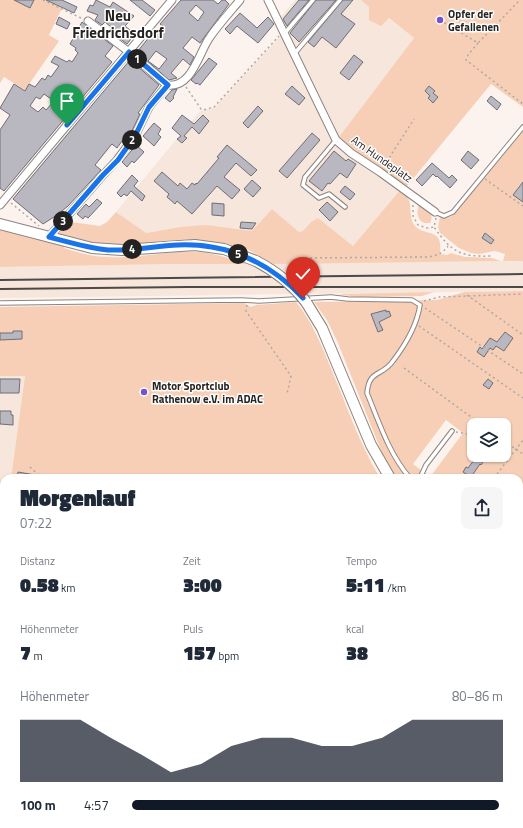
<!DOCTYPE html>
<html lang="de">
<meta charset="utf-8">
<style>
body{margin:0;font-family:"Titillium Web",sans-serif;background:#f6f6f7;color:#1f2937;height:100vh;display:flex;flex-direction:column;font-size:15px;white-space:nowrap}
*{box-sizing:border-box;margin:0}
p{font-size:13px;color:#747a83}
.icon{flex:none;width:22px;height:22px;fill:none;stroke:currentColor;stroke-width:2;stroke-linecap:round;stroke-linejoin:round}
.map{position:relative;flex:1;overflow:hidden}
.side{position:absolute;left:0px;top:474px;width:523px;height:354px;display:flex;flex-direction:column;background:#fff;border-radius:12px 12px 0 0;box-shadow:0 1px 3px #0004}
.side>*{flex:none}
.controls{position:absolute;left:467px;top:418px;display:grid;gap:8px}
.controls a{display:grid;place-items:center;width:44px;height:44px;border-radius:8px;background:#fff;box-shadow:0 1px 3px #0004;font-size:20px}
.pin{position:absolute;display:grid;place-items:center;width:34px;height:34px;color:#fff;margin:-41px -17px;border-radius:50% 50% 50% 0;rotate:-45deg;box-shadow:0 0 4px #0007}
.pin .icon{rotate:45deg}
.km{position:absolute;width:20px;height:20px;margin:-10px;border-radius:50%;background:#222;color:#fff;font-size:11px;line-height:20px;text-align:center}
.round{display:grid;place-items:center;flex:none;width:42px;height:42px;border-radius:8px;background:#f6f6f7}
.headline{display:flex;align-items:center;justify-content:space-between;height:68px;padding:0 20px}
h1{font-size:22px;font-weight:800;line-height:30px}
.stats{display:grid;grid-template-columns:repeat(3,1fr);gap:6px;height:68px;padding:4px 20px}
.stats div{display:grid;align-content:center}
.stats b{font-size:20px;font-weight:800}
.stats small{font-size:11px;font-weight:400}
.stats p{font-size:11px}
.chart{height:112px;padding:8px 20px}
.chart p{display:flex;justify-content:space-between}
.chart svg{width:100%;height:72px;margin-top:4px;fill:#111827;opacity:.7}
ul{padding:0 20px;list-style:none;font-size:13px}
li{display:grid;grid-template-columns:64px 48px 1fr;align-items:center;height:30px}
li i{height:10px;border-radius:5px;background:#111827}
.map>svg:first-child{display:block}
.built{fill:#f6e6dc}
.green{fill:#f7cfb6;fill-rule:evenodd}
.building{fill:#b9b8c0;stroke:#6f6e75;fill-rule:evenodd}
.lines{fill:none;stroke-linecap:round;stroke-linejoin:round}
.service-casing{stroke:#8c8480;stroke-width:5.5}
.minor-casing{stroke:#8c8480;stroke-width:9}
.secondary-casing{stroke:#8c8480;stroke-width:12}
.path{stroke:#afa8a4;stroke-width:1.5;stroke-dasharray:2 3;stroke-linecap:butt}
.service{stroke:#fff;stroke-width:3.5}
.minor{stroke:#fff;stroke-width:7}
.secondary{stroke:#fff;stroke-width:10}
.rail{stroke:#4d4946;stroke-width:2}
.secondary-bridge-casing{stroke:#8c8480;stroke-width:12;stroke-linecap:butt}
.secondary-bridge{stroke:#fff;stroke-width:10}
.route-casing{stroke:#fff;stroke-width:8}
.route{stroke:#1a73e8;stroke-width:5}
.poi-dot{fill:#7553cd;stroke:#fff;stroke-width:1.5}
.labels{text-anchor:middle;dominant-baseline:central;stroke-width:3;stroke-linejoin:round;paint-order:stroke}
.poi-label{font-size:11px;font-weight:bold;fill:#252220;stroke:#fff;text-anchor:start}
.street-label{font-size:11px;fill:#252220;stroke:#fff}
.district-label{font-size:15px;font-weight:bold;fill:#252220;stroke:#fff}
</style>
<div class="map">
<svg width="523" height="828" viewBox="0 0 523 828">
<rect width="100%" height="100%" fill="#fcf3ee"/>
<path class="built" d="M295,0H361L369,7L388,18L414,38L339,137L333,122L280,18Z
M282,34L330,138L346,153L401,189L353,246L318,218L311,222L303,232H299L272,209L252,231L180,227L145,233L116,212L200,111L215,107Z
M523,261V291L0,298V267L172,264Z
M0,376H25L11,478H4V523L0,548Z"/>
<path class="green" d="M0,0H45L62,8L49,35L59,41L25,90L4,77L0,83Z
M361,0H523V107L491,84L407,186L353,149L339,137L414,38L389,18L381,26L369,20V7Z
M523,129V261H503L505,254L495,251L479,254L471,253L459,248L440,233L438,227L440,217L447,218L452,216Z
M401,189C403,191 406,194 407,196C413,205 408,218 415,226C425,237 443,227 440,252L441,254L447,255L451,253L465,257L492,258L501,261L273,264L247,249L201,241H172L111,246L98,244L59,234V232L71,222L100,226L107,222L116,212L146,233L180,227L206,225L252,231L272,209L299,232L303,231L311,222L318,218L353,246Z
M419,205C427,208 435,214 430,223H424C417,219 417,214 418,207Z
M0,228L64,246V248C79,253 93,257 109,257C140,259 171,249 201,252C217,254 231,259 246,264H172L0,267Z
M523,291V583L519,580V478H396L382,453L338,343L327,320L314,302L437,300L464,292ZM446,420L463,433L430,477L413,464ZM474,425H504V455H474Z
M434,292L422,296L356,297L338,294Z
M296,302C311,320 321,344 330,366C346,404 359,443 380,478H11L25,376H0V307L244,303L251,307L256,305Z
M4,524V626H0V548Z
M519,589L523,592V828H209L212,824H519Z
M0,634H4V824H207L204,828H0Z"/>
<path class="building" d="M14,0H34L30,8Z
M46,0H62L77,7L74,13Z
M96,0L110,7L113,2L134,16L125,26L135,34L127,44L114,34L116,31L105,22L102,25L95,20L98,15L87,11L90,5L93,6Z
M130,0H142L155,10L150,16Z
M181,0H213L218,4L222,0H225L229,4L200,43L192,37L183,48L194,57L190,65L183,59L171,73L177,78L169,80L137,52L155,30L159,32L163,26L160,24ZM196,5L204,12L198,21L189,13ZM156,51L167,59L159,69L148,61Z
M299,0H309L287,26L283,19Z
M316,0H336L299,42L290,33Z
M343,0H353L341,14L355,24L336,48L322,37L314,47L308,42Z
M240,13L257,28L268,17L274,24L258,43L237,26L230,34L225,29Z
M59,17L70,23L67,29L56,24Z
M82,22L113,46L105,56L112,62L4,191L0,188V130L10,115L0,108L14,84L25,91L29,84L35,87L42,78L45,80L48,75L51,77L59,66L51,62L55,56L67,62L69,60L72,62L78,53L75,50L76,48L70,44ZM44,94L54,101L46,110L43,107L38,112L30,106L36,97L40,99Z
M354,55L363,62L349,80L340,73Z
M209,58L217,64L200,85L197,83L196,84L191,80Z
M130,60L159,85L138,113L140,114L131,133L123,143L122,141L117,148L112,144L111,145L95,165L101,170L68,206L57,215L43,224L13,199Z
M292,86L305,98L299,105L285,94Z
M429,86L435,91L433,93L438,97L433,103L428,98L430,96L425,91Z
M177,89L173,97L174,98L170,102L165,98L172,90Z
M491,96L501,104L497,110L487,101Z
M258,106L263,111L248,128L243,123Z
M182,115L194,124L203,115L209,121L199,134L192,127L184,136L187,138L182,143L177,139L181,136L172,128Z
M154,123L161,129L158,134L161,137L154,146L143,136Z
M312,133L320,140L287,178L279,171Z
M136,145L144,152L134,163L132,161L127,167L122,162Z
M227,145L257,170L251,176L236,163L224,177L240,190L232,199L217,186L192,214L177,201L175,204L167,197L169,194L154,181L162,172L178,186L180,183L187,189L192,183L195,185L196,183L197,184L219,158L217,157Z
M334,151L346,161L348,159L356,164L347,178L340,173L330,184L328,183L322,191L309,181Z
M468,151L479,160L471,169L461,160Z
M432,163L449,178L452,175L457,180L450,188L437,176L436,177L433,174L422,186L416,180Z
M132,175L138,181L134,186L135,187L145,196L142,201L131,191L127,196L124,194L121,197L117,193Z
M252,180L261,188L253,197L244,189Z
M523,182V202L513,195Z
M345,186L355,194L350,200L340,192Z
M97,199L102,203L88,218L85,216L83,219L77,214L86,204L89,207Z
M327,202L338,212L330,221L319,210Z
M212,203L224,204V216L212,215Z
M241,222L256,223L252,229L240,228Z
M485,233L494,240L491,244L482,238Z
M386,310V312L389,311L391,316L379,322L383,330L378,332L371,314Z
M13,331H22V339L0,340V333H13Z
M505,332L513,338L504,351L496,346L493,350L490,348L484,357L477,352L480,347L482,349L490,338L497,342Z
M0,379H20L19,393H0Z
M488,379L493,383L489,389L483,385Z
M0,411H11V415H13V425L0,424Z
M478,455L484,460L481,465L480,464L471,477L463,472L466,467L468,468Z
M18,472L35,475V478H17Z"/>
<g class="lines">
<g class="service-casing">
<path id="service" d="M284,34L313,0
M295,53L340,0
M336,140L305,177L303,185L319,198L329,194L345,207
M435,212L444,216L453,212L523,127
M0,303L241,300L259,301L331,297L348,299L412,300L420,305C417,325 406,344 393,361C382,377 369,369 367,393C379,422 389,454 410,478
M420,478L426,465L452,431
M0,631H4"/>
</g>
<g class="minor-casing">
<path id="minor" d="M268,0L336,140L351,153L380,172L435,212
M88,21L129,52L167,85
M0,205L172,0
M49,237L103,175L117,160L135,136L149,107L167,85C192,89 199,52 210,37C219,24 230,12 240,0
M206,828L209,824"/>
</g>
<g class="secondary-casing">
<path id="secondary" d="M0,224L92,248L122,250L195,245L224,249L256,261
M306,302L322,328L371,445L390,478
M519,584L523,587"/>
</g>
<path class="path" d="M43,0L83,19
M440,20L478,43L520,0
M478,43L468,55L466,60L523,104
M186,87L201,109L203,110L214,107L279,36
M384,166L414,119
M485,179L523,206
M11,203L39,226
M413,205V216L418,225L427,228L434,227
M436,218L434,227C452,253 461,257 492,256
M300,258L427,257C436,256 443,253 448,246
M467,295L523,335
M424,301L439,297L523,294
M247,305L246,311L291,376L287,394
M425,308L523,374
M419,326L523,398
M404,368L482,425
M456,432L474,435
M504,441L523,454
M30,467L42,478
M83,478L88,475
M494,478L523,440
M523,537V543
M519,623L523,627
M519,723L523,726
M0,752L4,749
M134,824V828"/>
<use href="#service" class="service"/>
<use href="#minor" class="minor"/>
<use href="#secondary" class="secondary"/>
<path class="rail" d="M0,280L523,274
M0,289L187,287H523"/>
<g class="secondary-bridge-casing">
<path id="secondary-bridge" d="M256,261C275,271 293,285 306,302"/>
</g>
<use href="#secondary-bridge" class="secondary-bridge"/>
</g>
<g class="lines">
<g class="route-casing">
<path id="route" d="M67,125L129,52L168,85L149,107L135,136L118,160L103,175L49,237C68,242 88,248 108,250C132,251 155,246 178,245C229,243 269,262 303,298"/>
</g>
<use href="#route" class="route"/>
</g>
<g class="poi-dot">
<circle cx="440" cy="20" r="4"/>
<circle cx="144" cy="392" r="4"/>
</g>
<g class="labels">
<g class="poi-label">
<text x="448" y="14">Opfer der<tspan x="448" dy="13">Gefallenen</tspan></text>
<text x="152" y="386">Motor Sportclub<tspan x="152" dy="13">Rathenow e.V. im ADAC</tspan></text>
</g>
<g class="street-label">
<text transform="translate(382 159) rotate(35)">Am Hundeplatz</text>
</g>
<g class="district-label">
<text x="118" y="15">Neu<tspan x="118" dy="17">Friedrichsdorf</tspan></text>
</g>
</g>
</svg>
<div class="controls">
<a><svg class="icon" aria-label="layers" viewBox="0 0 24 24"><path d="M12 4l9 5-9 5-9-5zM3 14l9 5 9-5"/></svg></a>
</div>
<div class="pin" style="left:67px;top:125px;background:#1e9e55"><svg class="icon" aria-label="arrive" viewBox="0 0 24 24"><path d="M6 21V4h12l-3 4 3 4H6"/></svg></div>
<div class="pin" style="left:303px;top:298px;background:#d93025"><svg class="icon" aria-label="check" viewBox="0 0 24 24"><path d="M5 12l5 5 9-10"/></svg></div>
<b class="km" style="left:137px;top:59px">1</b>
<b class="km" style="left:132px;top:140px">2</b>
<b class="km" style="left:63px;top:221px">3</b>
<b class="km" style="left:132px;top:249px">4</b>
<b class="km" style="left:238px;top:254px">5</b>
<section class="side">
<div class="headline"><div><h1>Morgenlauf</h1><p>07:22</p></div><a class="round"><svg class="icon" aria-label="share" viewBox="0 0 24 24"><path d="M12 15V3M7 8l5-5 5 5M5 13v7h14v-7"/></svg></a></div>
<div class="stats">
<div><p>Distanz</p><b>0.58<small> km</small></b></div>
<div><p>Zeit</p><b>3:00</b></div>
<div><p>Tempo</p><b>5:11<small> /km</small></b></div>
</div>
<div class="stats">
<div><p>Höhenmeter</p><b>7<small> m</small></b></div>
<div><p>Puls</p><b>157<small> bpm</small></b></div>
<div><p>kcal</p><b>38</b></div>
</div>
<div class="chart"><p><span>Höhenmeter</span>80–86 m</p>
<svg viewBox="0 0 160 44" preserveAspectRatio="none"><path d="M0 44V6L10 6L20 6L30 17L40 27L50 38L60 33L70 22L80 17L90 17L100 22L110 22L120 17L130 6L140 6L150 6L160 6V44z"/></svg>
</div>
<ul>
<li><b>100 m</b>4:57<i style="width:99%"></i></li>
</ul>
</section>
</div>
